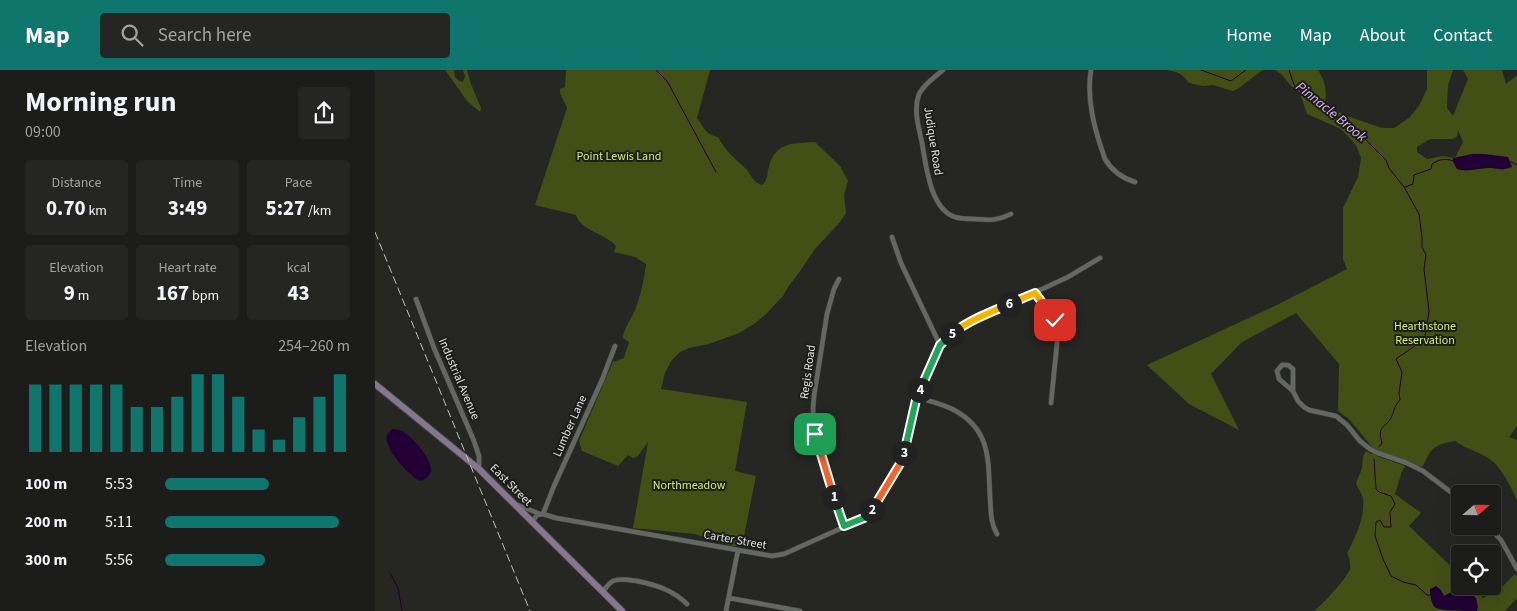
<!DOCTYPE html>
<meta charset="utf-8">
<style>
body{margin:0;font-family:"Source Sans 3",sans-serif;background:#252623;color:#f1f3f6;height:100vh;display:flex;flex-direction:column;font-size:19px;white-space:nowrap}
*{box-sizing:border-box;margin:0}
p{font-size:16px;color:#a0a2a2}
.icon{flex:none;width:28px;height:28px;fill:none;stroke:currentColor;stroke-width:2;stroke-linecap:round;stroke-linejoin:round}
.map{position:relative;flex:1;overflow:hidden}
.panel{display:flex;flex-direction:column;background:#1c1d1a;width:375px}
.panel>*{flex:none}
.needle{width:32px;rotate:70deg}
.tools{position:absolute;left:1076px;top:415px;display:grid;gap:10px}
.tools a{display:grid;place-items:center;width:50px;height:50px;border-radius:5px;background:#1c1d1a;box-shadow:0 5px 20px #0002,0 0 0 1px #3a3b39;font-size:25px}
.pin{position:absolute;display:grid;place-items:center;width:42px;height:42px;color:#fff;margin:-21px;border-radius:10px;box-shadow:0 2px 8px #0006}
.km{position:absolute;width:25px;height:25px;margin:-12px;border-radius:50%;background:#222;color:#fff;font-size:14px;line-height:25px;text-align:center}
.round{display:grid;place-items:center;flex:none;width:52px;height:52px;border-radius:5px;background:#252623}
.overview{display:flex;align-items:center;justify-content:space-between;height:85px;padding:0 25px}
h1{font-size:28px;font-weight:700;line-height:38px}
.figures{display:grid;grid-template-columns:repeat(3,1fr);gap:8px;height:85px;padding:5px 25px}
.figures div{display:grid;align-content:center;border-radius:5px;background:#252623;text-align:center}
.figures b{font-size:21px;font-weight:700}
.figures small{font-size:14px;font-weight:400}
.figures p{font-size:14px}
.chart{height:140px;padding:10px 25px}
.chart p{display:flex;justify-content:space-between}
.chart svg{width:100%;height:90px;margin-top:5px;stroke:#0f766e;stroke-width:6}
ul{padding:0 25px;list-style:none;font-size:16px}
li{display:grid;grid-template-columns:80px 60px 1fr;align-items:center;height:38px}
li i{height:12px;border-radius:6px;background:#0f766e}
header{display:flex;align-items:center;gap:30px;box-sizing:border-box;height:70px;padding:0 25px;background:#0f766e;color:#fff}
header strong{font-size:24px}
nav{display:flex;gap:28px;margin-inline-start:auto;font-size:18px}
.search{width:350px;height:45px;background:#252623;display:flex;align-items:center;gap:12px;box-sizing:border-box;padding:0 18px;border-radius:5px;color:#a0a2a2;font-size:19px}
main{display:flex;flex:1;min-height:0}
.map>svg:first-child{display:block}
.green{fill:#444f16;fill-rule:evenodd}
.water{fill:#220036}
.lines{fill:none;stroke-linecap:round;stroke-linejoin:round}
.stream{stroke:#220036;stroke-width:1}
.street-casing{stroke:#41423f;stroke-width:5.5}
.secondary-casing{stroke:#41423f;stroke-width:8}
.street{stroke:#656762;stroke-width:4.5}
.secondary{stroke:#85788e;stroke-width:6}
.rail{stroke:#c1c2bf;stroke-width:1;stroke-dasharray:8 4;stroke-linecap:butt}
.split-1-casing{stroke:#fff;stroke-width:10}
.split-2-casing{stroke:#fff;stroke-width:10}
.split-3-casing{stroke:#fff;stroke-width:10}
.split-4-casing{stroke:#fff;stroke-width:10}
.split-5-casing{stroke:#fff;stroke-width:10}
.split-6-casing{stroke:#fff;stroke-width:10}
.split-7-casing{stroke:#fff;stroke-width:10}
.split-1{stroke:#f0652b;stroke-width:6}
.split-2{stroke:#22a559;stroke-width:6}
.split-3{stroke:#f0652b;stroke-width:6}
.split-4{stroke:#22a559;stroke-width:6}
.split-5{stroke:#22a559;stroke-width:6}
.split-6{stroke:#f5b400;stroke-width:6}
.split-7{stroke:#f5b400;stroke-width:6}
.labels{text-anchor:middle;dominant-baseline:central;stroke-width:4;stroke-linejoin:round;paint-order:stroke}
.street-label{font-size:12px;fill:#e1e2df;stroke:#1c1d1a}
.park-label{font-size:12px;fill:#d4ee70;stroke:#1c1d1a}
.water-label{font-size:14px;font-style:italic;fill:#d7b6f5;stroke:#1c1d1a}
</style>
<header>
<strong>Map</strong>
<div class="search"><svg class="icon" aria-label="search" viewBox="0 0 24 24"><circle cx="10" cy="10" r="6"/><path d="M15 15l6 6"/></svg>Search here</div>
<nav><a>Home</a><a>Map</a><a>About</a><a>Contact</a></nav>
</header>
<main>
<section class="panel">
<div class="overview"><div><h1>Morning run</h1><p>09:00</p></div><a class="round"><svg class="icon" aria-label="share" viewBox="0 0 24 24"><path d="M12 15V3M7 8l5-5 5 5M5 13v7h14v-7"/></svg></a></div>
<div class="figures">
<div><p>Distance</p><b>0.70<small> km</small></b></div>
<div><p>Time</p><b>3:49</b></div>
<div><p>Pace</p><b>5:27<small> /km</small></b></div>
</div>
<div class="figures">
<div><p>Elevation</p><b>9<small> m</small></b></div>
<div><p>Heart rate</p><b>167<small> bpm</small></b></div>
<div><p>kcal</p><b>43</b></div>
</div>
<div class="chart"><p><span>Elevation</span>254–260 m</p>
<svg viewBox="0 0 160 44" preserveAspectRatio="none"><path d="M5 44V11M15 44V11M25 44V11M35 44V11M45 44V11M55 44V22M65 44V22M75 44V17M85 44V6M95 44V6M105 44V17M115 44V33M125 44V38M135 44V27M145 44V17M155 44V6"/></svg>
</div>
<ul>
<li><b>100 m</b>5:53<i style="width:56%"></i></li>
<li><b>200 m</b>5:11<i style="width:94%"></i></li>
<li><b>300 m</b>5:56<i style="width:54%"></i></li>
</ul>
</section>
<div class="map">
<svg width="1142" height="541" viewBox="0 0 1142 541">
<rect width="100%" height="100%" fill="#262723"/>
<path class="green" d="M70,0H79L80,7L84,11L88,12L90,6L88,0H92L96,14L106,38L105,42L92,31Z
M191,0H335L322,48C330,58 328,63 343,67C350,80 359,88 370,98C377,105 377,112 387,115C392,111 392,107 393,100C400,71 416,74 440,72L465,96L473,111L469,125L471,143L465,152L440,179L423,204L413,217L408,226L390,245L379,254L364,263L334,274L314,278L305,282L296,291L290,303L286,319L372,332L360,401L381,406L367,476H357L320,464L258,458L273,372L263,386L258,388L253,385L243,396L207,381L204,371L234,301L238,292L249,288L254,272L248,268C249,257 256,250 260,240C266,225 269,210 271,194L260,187L239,182L241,176C231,164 205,160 201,145L160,135L192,38L185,23V19L190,17Z
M792,0H889L886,1L864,18L858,21L838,15L828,16L814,13C808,4 803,2 792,0Z
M900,0H943C950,11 952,20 950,33L969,45L1007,58H1019L1034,48L1044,36L1052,19V0H1078L1073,15L1072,38L1078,46L1093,9L1088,0H1127L1131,14L1142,5V356L1134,367L1142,370V430C1138,420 1125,396 1116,390C1105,382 1091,379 1080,371C1058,375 1057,377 1048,396L1044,397L998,378L974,349L963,341L964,294L921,243L867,272L836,304L864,360L814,334L772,295L904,234L972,199L968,189V138L983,107L986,88L981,75L966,59L932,44L924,21C912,16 912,6 900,0ZM1083,60L1088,72L1081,86L1078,88L1069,86L1052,89L1042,82V77L1055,69H1077L1082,67Z
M991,381L996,384L998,383L1004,387L1030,396L1027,401L1020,424L1046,443L1034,456L1085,505V516H1096L1108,528L1123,521L1140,504L1142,506V528L1130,541H939C947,535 973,507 975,499C976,494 974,487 972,483C981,467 990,447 988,428C987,424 983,418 981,414C982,408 986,403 987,398C988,390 987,387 991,381Z"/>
<path class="water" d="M1097,84H1110L1133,87L1137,97C1125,101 1127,99 1116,98C1104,97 1094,103 1082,99L1078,92V88Z
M18,359C31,357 55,386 56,399C56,405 51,409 46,411C36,409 7,376 12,365C13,362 16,361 18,359Z
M1061,516L1066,520L1069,526L1078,521L1085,525L1096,523L1101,528L1103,537L1102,541C1091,541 1069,541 1061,538C1056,535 1055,525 1055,519Z"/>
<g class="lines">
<path class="stream" d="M281,0L292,11L341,102
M826,0L856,11L871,0
M914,0L919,15L949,40L971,52L981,60L1011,90L1014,98L1029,117L1044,144L1047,167V177L1051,185L1049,199L1054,241L1050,267L1041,275L1021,289L1027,302L1024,323L1025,330C1019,336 1019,342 1016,348C1009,359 1002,356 1007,373L1004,377
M1134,91L1142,95
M1030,117L1038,114L1039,105L1056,99L1057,94C1065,89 1070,88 1078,91
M999,389L1001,419L1004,422L1016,426L1020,434L1015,442L1016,457H1009L1005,450L1001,452L1000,466L1008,489L1016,506L1028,512L1041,515L1052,525H1055
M15,503L23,518L27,541"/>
<g class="street-casing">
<path id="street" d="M568,0C560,7 549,14 544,24C538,40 544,58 547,73C551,95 555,139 580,147C586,149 593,149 599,149C616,150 621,151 636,144
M716,0C711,30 720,61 730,89C737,101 747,108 760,112
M464,209L459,219L452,244L439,326L438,339L439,354L443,376L469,456
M660,223L680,250L683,263L676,333
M41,229L59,278L99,371L104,386V399
M565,275L584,258L693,207L725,188
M918,321V299L913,295H907L902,301L904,309L918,321L923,331L929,337L934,340L961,346L972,355L985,371L995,379L1003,383L1032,393L1048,401L1085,429
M542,327C554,331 568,334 579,340C616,360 613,389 615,427C616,440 615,452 622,464
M143,435L165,444
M168,444L179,416L227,310L240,276
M157,452L162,445L168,444L181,448L397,486L409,484L489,448L497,440L526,392L543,322L565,275L526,193L517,167
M1113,456L1126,470L1142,499
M227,522C231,518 234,513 238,511C246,508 254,510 262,511C281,515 298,520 312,534
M354,528L425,541
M351,541L363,480"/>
</g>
<g class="secondary-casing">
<path id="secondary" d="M0,314L104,399L247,541"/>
</g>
<use href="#street" class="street"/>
<use href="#secondary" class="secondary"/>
<path class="rail" d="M0,162L155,541"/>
</g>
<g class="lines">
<g class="split-1-casing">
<path id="split-1" d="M440,364L459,427"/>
</g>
<g class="split-2-casing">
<path id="split-2" d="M459,427L469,456L491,447L497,440"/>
</g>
<g class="split-3-casing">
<path id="split-3" d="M497,440L526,392L529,383"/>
</g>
<g class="split-4-casing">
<path id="split-4" d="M529,383L541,330L545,320"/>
</g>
<g class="split-5-casing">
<path id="split-5" d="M545,320L565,275L577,264"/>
</g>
<g class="split-6-casing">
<path id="split-6" d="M577,264C593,250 615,243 634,234"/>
</g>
<g class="split-7-casing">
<path id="split-7" d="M634,234L660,223L680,250"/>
</g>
<use href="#split-1" class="split-1"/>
<use href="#split-2" class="split-2"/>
<use href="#split-3" class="split-3"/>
<use href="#split-4" class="split-4"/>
<use href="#split-5" class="split-5"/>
<use href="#split-6" class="split-6"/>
<use href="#split-7" class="split-7"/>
</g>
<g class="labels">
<g class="street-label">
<text transform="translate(558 71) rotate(81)">Judique Road</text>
<text transform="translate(433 302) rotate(-82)">Regis Road</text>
<text transform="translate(84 309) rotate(67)">Industrial Avenue</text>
<text transform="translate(195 356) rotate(-66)">Lumber Lane</text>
<text transform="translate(136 415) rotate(45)">East Street</text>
<text transform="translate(360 470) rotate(10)">Carter Street</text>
</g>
<g class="park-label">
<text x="244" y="86">Point Lewis Land</text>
<text x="1050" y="256">Hearthstone<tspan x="1050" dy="14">Reservation</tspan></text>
<text x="314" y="415">Northmeadow</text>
</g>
<g class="water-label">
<text transform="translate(956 42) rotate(39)">Pinnacle Brook</text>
</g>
</g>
</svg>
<div class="tools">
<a><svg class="needle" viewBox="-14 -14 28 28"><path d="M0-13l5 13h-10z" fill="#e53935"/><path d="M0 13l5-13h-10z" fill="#a0a2a2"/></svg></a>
<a><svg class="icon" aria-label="locate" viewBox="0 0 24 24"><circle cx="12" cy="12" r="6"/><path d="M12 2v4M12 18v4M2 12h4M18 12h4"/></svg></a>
</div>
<div class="pin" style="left:440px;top:364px;background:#1e9e55"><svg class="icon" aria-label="arrive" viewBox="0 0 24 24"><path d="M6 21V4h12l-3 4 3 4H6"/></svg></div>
<div class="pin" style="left:680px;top:250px;background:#d93025"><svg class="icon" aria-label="check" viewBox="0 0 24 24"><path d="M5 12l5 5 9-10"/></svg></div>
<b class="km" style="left:459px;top:427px">1</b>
<b class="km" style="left:497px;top:440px">2</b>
<b class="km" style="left:529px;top:383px">3</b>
<b class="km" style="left:545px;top:320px">4</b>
<b class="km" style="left:577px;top:264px">5</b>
<b class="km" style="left:634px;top:234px">6</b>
</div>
</main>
